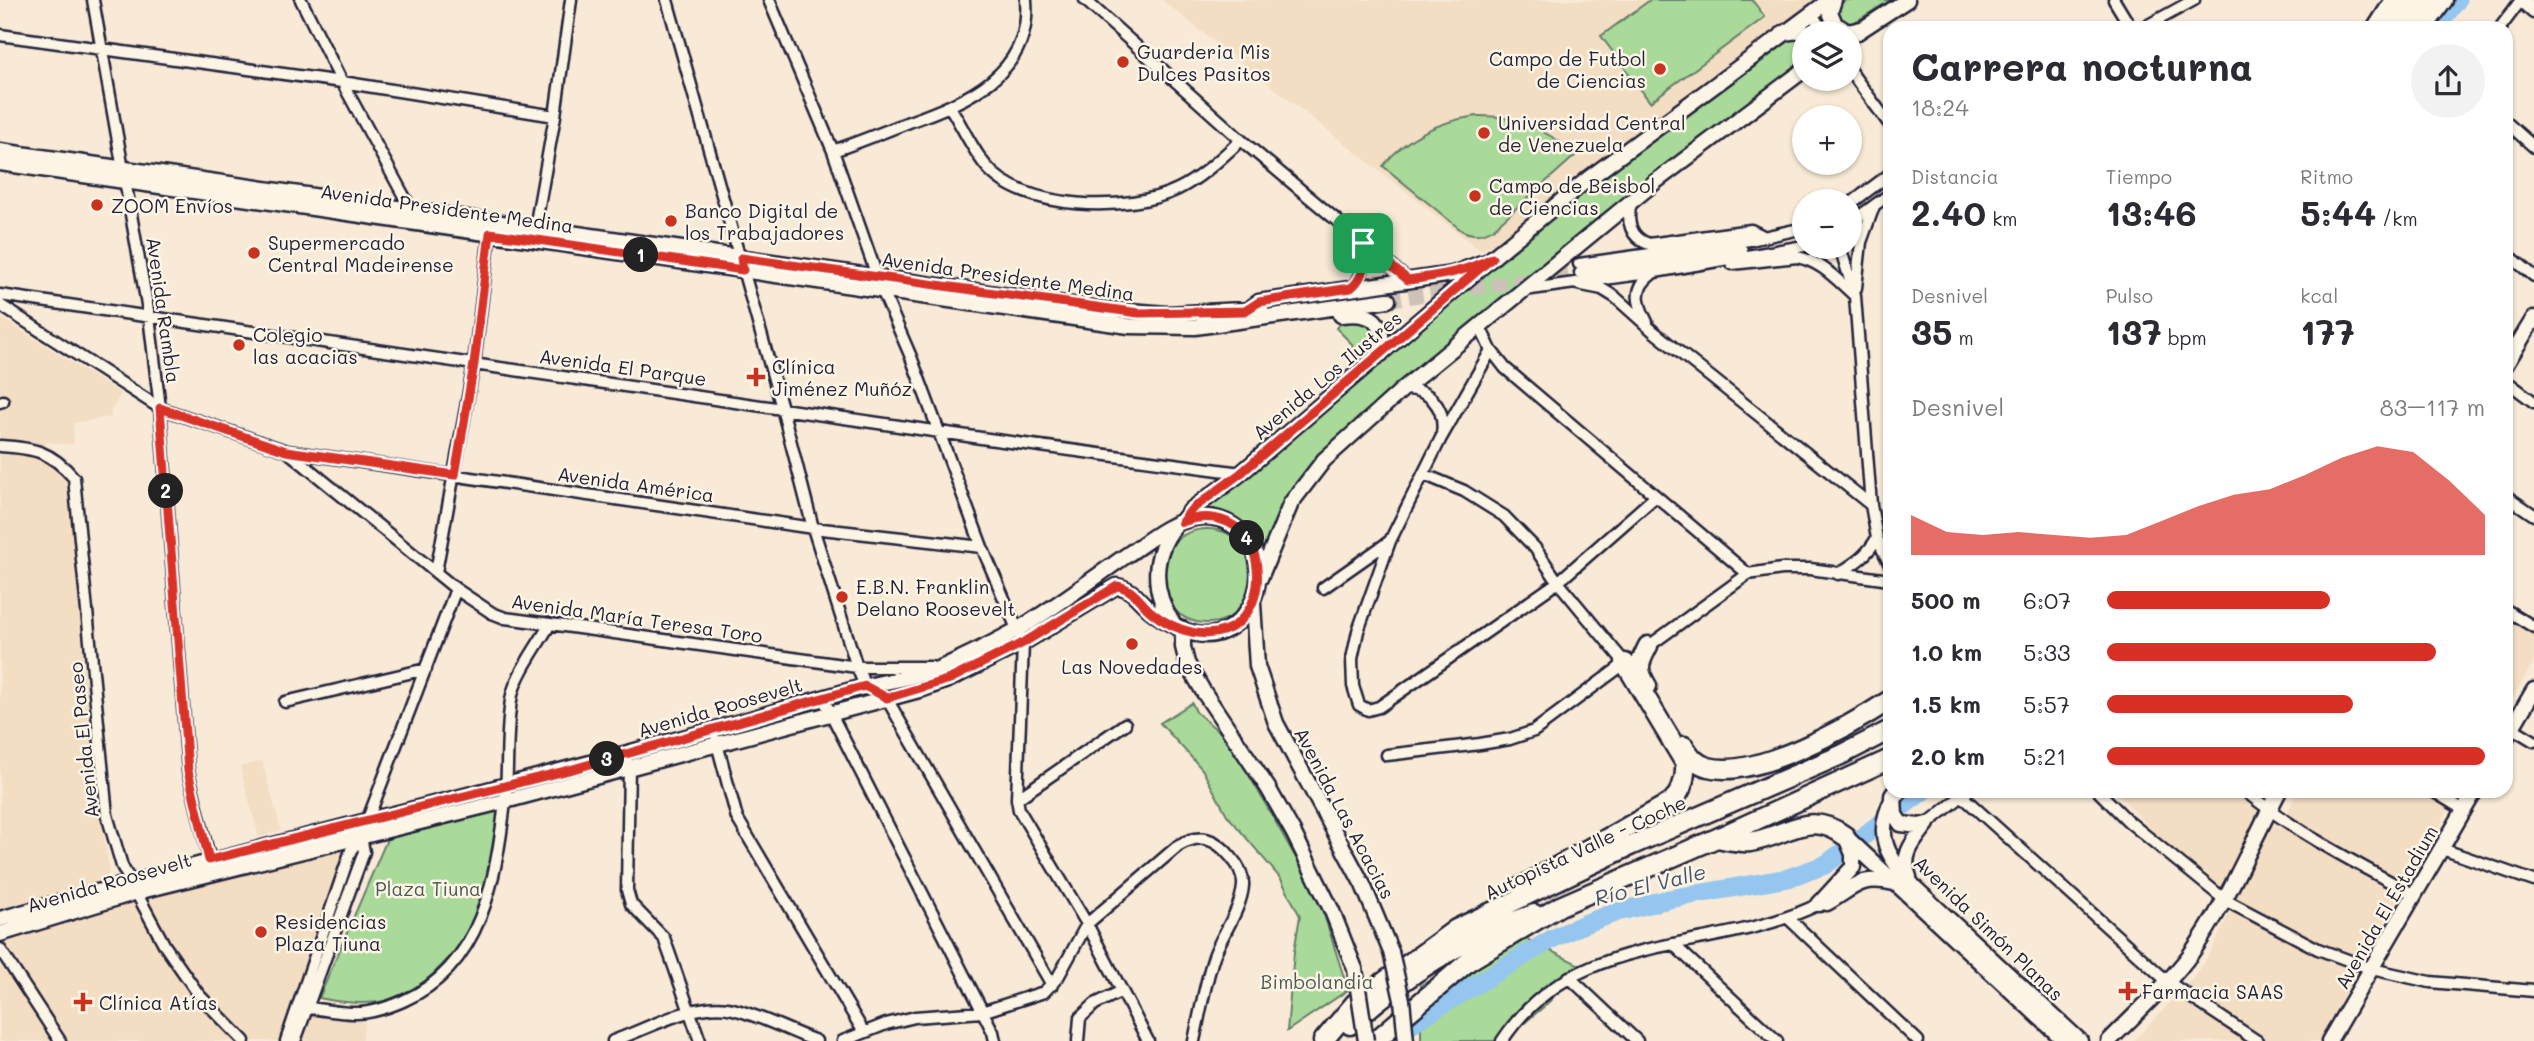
<!DOCTYPE html>
<html lang="es">
<meta charset="utf-8">
<style>
body{margin:0;font-family:Mali,sans-serif;background:#f2f2f3;color:#2b2b33;height:100vh;display:flex;flex-direction:column;font-size:26px;white-space:nowrap}
*{box-sizing:border-box;margin:0}
p{font-size:23px;color:#7c7c81}
.icon{flex:none;width:38px;height:38px;fill:none;stroke:currentColor;stroke-width:2;stroke-linecap:round;stroke-linejoin:round}
.map{position:relative;flex:1;overflow:hidden}
.sheet{position:absolute;left:1883px;top:21px;width:630px;height:777px;display:flex;flex-direction:column;background:#fff;border-radius:21px;box-shadow:0 2px 5px #0004}
.sheet>*{flex:none}
.buttons{position:absolute;left:1792px;top:21px;display:grid;gap:14px}
.buttons a{display:grid;place-items:center;width:70px;height:70px;border-radius:50%;background:#fff;box-shadow:0 2px 5px #0004;font-size:35px}
.pin{position:absolute;display:grid;place-items:center;width:60px;height:60px;color:#fff;margin:-30px;border-radius:14px;box-shadow:0 4px 10px #0006}
.km{position:absolute;width:35px;height:35px;margin:-18px;border-radius:50%;background:#222;color:#fff;font-size:19px;line-height:35px;text-align:center}
.round{display:grid;place-items:center;flex:none;width:74px;height:74px;border-radius:37px;background:#f2f2f3}
.head{display:flex;align-items:center;justify-content:space-between;height:119px;padding:0 28px}
h1{font-size:38px;font-weight:800;line-height:52px}
.figures{display:grid;grid-template-columns:repeat(3,1fr);gap:10px;height:119px;padding:7px 28px}
.figures div{display:grid;align-content:center}
.figures b{font-size:35px;font-weight:800}
.figures small{font-size:19px;font-weight:400}
.figures p{font-size:19px}
.chart{height:196px;padding:14px 28px}
.chart p{display:flex;justify-content:space-between}
.chart svg{width:100%;height:126px;margin-top:7px;fill:#d93025;opacity:.7}
ul{padding:0 28px;list-style:none;font-size:23px}
li{display:grid;grid-template-columns:112px 84px 1fr;align-items:center;height:52px}
li i{height:18px;border-radius:9px;background:#d93025}
.map>svg:first-child{display:block}
.built{fill:#f3ddc3}
.green{fill:#a9da9a;stroke:#667e6a;stroke-width:2}
.lines{fill:none;stroke-linecap:round;stroke-linejoin:round}
.river{stroke:#94c6f0;stroke-width:19}
.secondary-tunnel{stroke:#cdc2b7;stroke-width:14;stroke-dasharray:14 7;stroke-linecap:butt}
.street-casing{stroke:#22223b;stroke-width:15}
.secondary-casing{stroke:#22223b;stroke-width:19}
.highway-casing{stroke:#22223b;stroke-width:23}
.street{stroke:#fcf5e5;stroke-width:10}
.secondary{stroke:#fcf5e5;stroke-width:14}
.highway{stroke:#fcf5e5;stroke-width:18}
.secondary-bridge-casing{stroke:#22223b;stroke-width:19;stroke-linecap:butt}
.secondary-bridge{stroke:#fcf5e5;stroke-width:14}
.route-casing{stroke:#fff;stroke-width:14}
.route{stroke:#d93025;stroke-width:9}
.poi-dot{fill:#c8321e;stroke:#fcf5e5;stroke-width:2.5}
.labels{text-anchor:middle;dominant-baseline:central;stroke-width:5;stroke-linejoin:round;paint-order:stroke}
.poi-label{font-size:19px;fill:#22223b;stroke:#fcf5e5;text-anchor:start}
.street-label{font-size:19px;fill:#22223b;stroke:#fcf5e5}
.park-label{font-size:19px;fill:#4a5958;stroke:#fcf5e5}
.water-label{font-size:21px;font-style:italic;fill:#445371;stroke:#fcf5e5}
</style>
<div class="map">
<svg width="2534" height="1041" viewBox="0 0 2534 1041">
<rect width="100%" height="100%" fill="#f8ead6"/>
<filter id="ink" filterUnits="userSpaceOnUse"><feTurbulence type="fractalNoise" baseFrequency=".0143" numOctaves="2"/><feDisplacementMap in="SourceGraphic" scale="14" xChannelSelector="R" yChannelSelector="G"/><feConvolveMatrix kernelMatrix="1 2 1 2 8 2 1 2 1" color-interpolation-filters="sRGB"/></filter>
<g filter="url(#ink)">
<path class="built" d="M1162,0H1817L1709,77L1494,244L1480,250Z
M0,317L121,394L111,410V417L73,423L74,445L46,442L47,459L63,472L68,490L95,787L109,867L108,875L103,881L0,908Z
M2506,620L2534,635V661L2506,710Z
M262,761L281,830L259,837L240,767Z
M2116,791H2234L2279,828L2298,791H2459L2318,1041H2134L2194,977L2212,950L2238,896L2201,874L2173,853Z
M338,847L344,849V859L301,989L281,1041H0V938Z
M311,1012L365,1022L362,1041H301Z"/>
<path class="green" d="M1650,0H1752L1765,17L1650,102L1601,36Z
M1846,0H1891L1843,29L1830,11Z
M1804,33V70L1655,182L1305,481L1259,579L1255,555L1225,524L1184,521L1440,304L1783,34Z
M1477,116C1517,115 1545,130 1577,154L1493,229C1482,236 1472,236 1461,230L1383,166C1406,137 1440,121 1477,116Z
M1349,317L1371,322L1378,336L1377,353L1357,366L1352,344L1336,328Z
M1160 576a47 47 0 1 1 94 0a47 47 0 1 1-94 0Z
M1192,703L1196,712L1230,741L1319,899L1348,990L1287,1031L1294,952L1300,916L1281,879L1227,815L1202,769L1160,723Z
M499,811C496,838 496,866 488,892C477,930 429,991 389,1000C367,1005 340,1003 319,998L387,839Z
M1514,933L1582,966L1547,1004L1509,1036L1507,1041H1421V985Z"/>
<g class="lines">
<path class="river" d="M2436,28L2457,0
M1393,1041L1415,1021L1552,939L1584,924L1617,912L1669,899L1788,878L1825,865L1923,791"/>
<path class="secondary-tunnel" d="M1388,300L1580,273"/>
<g class="street-casing">
<path id="street" d="M93,0L149,316L160,408L188,771L211,865
M301,0L342,82L412,211
M667,0L782,408L813,528L857,667L865,686L887,699L1052,985
M769,0L833,151L882,290L911,357L982,547L1023,643L1017,799L1019,810L1087,924L1148,1041
M1085,0L1241,140L1408,280
M2114,0L2131,28
M1811,13L1825,33
M2143,28L2194,0
M2500,28L2521,0
M0,35L342,82L555,116
M1850,71L1890,125
M950,107C962,126 972,149 986,166C1022,211 1130,213 1178,189C1202,177 1221,158 1241,140
M2506,122L2534,147
M833,151C859,142 884,132 909,122C967,101 1032,74 1026,0
M1631,203C1626,220 1630,238 1649,244L1751,230L1763,236
M1850,204L1890,174
M1850,223L1890,194
M535,228L555,116L571,0
M1840,247L1855,296L1871,505L1877,538L1890,565
M2506,253L2534,276
M1579,264L1750,240L1804,228
M1732,264L1797,257C1821,261 1837,280 1854,295
M1580,273L1742,250
M1577,284L1602,289L1615,297L1653,331L1871,505
M1352,287C1365,277 1365,258 1363,243
M1856,288L1861,242L1874,206
M1524,290L1655,272L1804,246
M0,295L988,439L1241,473
M0,305L160,408L287,451L456,589L492,613L505,618L550,624L857,667H931
M1647,322C1637,303 1633,288 1652,274
M1480,327L1491,350L1505,368L1748,574
M1491,350L1441,438L1390,541L1358,631L1352,659L1353,686L1359,705L1368,710L1379,707L1558,582L1656,496
M2506,381L2534,402
M1403,389C1429,388 1446,407 1442,434
M0,402L3,401
M0,446C34,448 51,451 74,478L107,815L122,866L165,946L199,995L244,1041
M287,451L813,528L982,547
M1423,474L1464,491L1504,516L1535,548L1558,582L1625,663
M2506,496L2534,515
M436,572L474,364L490,233
M1838,574C1855,563 1867,556 1877,538
M1323,588L1390,541
M2506,610L2534,627
M1646,648L1748,574L1782,569H1810L1890,580
M823,698L993,1032L995,1041
M285,702L426,669
M2506,724L2534,741
M716,740L737,818L863,1031
M1387,755L1480,744L1510,739L1534,731L1628,661
M629,764L627,890L631,904L664,938L700,1041
M2098,791L2128,821L2225,900L2318,949L2372,969L2430,982L2534,991
M2245,791C2297,833 2357,864 2415,895
M2433,791L2464,810
M1962,796L2168,982L2257,1041
M1017,799L1125,724
M1927,824L1968,791
M2442,849L2534,881
M1787,917L1918,1041
M1673,944L1777,1041
M0,949L60,1041
M1569,977L1637,1041
M299,1006C317,1009 338,1013 357,1013C373,1013 389,1007 403,1001C482,967 496,878 505,802C509,767 505,730 512,695C517,673 538,645 550,624
M286,1041L351,850L361,837L456,589
M295,1041L364,852L361,837
M613,1041C647,1029 697,1000 733,1009C761,1016 789,1031 816,1041
M843,1041L886,1024L915,1017L982,1012L1044,992L1058,977L1087,924L1179,845C1201,833 1215,838 1231,857C1238,865 1244,874 1243,886C1241,910 1222,934 1214,956C1205,983 1200,1013 1194,1041
M1078,1041L1080,1018L1095,1004L1122,991
M1502,1041C1577,926 1712,957 1819,904"/>
</g>
<g class="secondary-casing">
<path id="secondary" d="M1834,0L1830,12L1835,24L1848,32L1861,29
M2522,0L2534,11
M1783,33L1799,31L1809,33
M1850,37L1907,0
M0,151L1093,308L1167,314L1261,309
M0,163L1129,326L1195,327L1388,300
M1252,307L1259,302L1453,274L1482,263
M1341,315C1373,311 1385,321 1381,354
M2506,364L2534,318
M1182,521L1191,510L1241,473L1492,258L1588,179L1830,0
M1260,578L1291,503L1324,460L1403,389L1655,182L1804,70
M1253,604L1257,666L1276,723L1363,885L1391,952
M1173,623C1152,592 1151,556 1175,526
M1183,629V647L1187,663L1203,691L1268,788L1293,832L1332,911L1355,969
M2506,738L2534,690
M1894,796C1872,837 1888,856 1915,888L2080,1041
M1894,796L1895,815L1901,824L1919,826L1927,824
M1845,836L2065,1041
M1909,877C1900,855 1914,841 1927,824
M1827,903C1855,887 1860,875 1894,883
M1819,904L1853,867V854L1847,840
M0,919C234,852 471,797 705,732C758,717 810,701 863,687C890,680 922,677 947,665C975,652 1004,638 1030,622C1064,601 1095,577 1127,555C1148,541 1170,522 1195,518C1222,513 1249,530 1256,556C1267,594 1239,642 1196,634C1182,631 1165,621 1154,613C1140,604 1135,589 1117,586L1023,643L950,679L923,689L505,801L137,892L0,934
M2109,1041C2136,1013 2166,987 2190,955C2227,904 2250,846 2279,791
M2329,1041L2475,791"/>
</g>
<g class="highway-casing">
<path id="highway" d="M2377,28L2395,0
M2391,28L2410,0
M2408,28L2428,0
M2423,28L2443,0
M1647,686C1636,668 1639,664 1648,646
M1684,746C1690,756 1696,764 1708,767C1755,780 1850,726 1890,700
M1894,796L1898,791
M1717,838C1728,840 1740,843 1750,842C1787,836 1809,809 1845,836
M1521,887L1671,802C1683,791 1686,778 1685,763L1625,663
M1350,1025C1402,977 1467,935 1534,914
M1323,1041L1355,1003L1456,929L1630,846L1841,755L1890,730
M1375,1041L1469,961L1560,906L1717,838L1890,759"/>
</g>
<use href="#street" class="street"/>
<use href="#secondary" class="secondary"/>
<use href="#highway" class="highway"/>
<g class="secondary-bridge-casing">
<path id="secondary-bridge" d="M1391,952L1402,1000L1406,1041
M1355,969L1366,1041"/>
</g>
<use href="#secondary-bridge" class="secondary-bridge"/>
</g>
</g>
<g class="lines" filter="url(#ink)">
<g class="route-casing">
<path id="route" d="M490,233L743,270L741,258L1139,313L1245,311L1259,302L1351,288C1365,277 1366,259 1363,243L1408,280C1438,276 1465,272 1492,258L1241,473L1191,510L1182,522C1229,505 1262,538 1257,586C1255,600 1249,613 1238,623C1211,644 1174,631 1150,611C1139,601 1133,588 1117,586L1023,643L950,679L887,698L865,686L573,769L209,860L188,771L160,408L286,451L455,475L474,364Z"/>
</g>
<use href="#route" class="route"/>
</g>
<g class="poi-dot">
<circle cx="1123" cy="62" r="7"/>
<circle cx="1660" cy="69" r="7"/>
<circle cx="1484" cy="133" r="7"/>
<circle cx="1475" cy="196" r="7"/>
<circle cx="97" cy="205" r="7"/>
<circle cx="671" cy="221" r="7"/>
<circle cx="254" cy="253" r="7"/>
<circle cx="239" cy="345" r="7"/>
<path d="M752.5 366.5h7v7h7v7h-7v7h-7v-7h-7v-7h7z"/>
<circle cx="842" cy="597" r="7"/>
<circle cx="1132" cy="644" r="7"/>
<circle cx="261" cy="932" r="7"/>
<path d="M2124.5 980.5h7v7h7v7h-7v7h-7v-7h-7v-7h7z"/>
<path d="M79.5 991.5h7v7h7v7h-7v7h-7v-7h-7v-7h7z"/>
</g>
<g class="labels">
<g class="poi-label">
<text x="1137" y="51">Guarderia Mis<tspan x="1137" dy="22">Dulces Pasitos</tspan></text>
<text x="1646" y="58" text-anchor="end">Campo de Futbol<tspan x="1646" dy="22">de Ciencias</tspan></text>
<text x="1498" y="122">Universidad Central<tspan x="1498" dy="22">de Venezuela</tspan></text>
<text x="1489" y="185">Campo de Beisbol<tspan x="1489" dy="22">de Ciencias</tspan></text>
<text x="111" y="205">ZOOM Envíos</text>
<text x="685" y="210">Banco Digital de<tspan x="685" dy="22">los Trabajadores</tspan></text>
<text x="268" y="242">Supermercado<tspan x="268" dy="22">Central Madeirense</tspan></text>
<text x="253" y="334">Colegio<tspan x="253" dy="22">las acacias</tspan></text>
<text x="772" y="366">Clínica<tspan x="772" dy="22">Jiménez Muñóz</tspan></text>
<text x="856" y="586">E.B.N. Franklin<tspan x="856" dy="22">Delano Roosevelt</tspan></text>
<text x="1132" y="666" text-anchor="middle">Las Novedades</text>
<text x="275" y="921">Residencias<tspan x="275" dy="22">Plaza Tiuna</tspan></text>
<text x="2142" y="991">Farmacia SAAS</text>
<text x="99" y="1002">Clínica Atías</text>
</g>
<g class="street-label">
<text transform="translate(447 208) rotate(8)">Avenida Presidente Medina</text>
<text transform="translate(1008 276) rotate(8)">Avenida Presidente Medina</text>
<text transform="translate(164 310) rotate(82)">Avenida Rambla</text>
<text transform="translate(623 367) rotate(8)">Avenida El Parque</text>
<text transform="translate(1327 375) rotate(-40)">Avenida Los Ilustres</text>
<text transform="translate(636 484) rotate(8)">Avenida América</text>
<text transform="translate(637 618) rotate(8)">Avenida María Teresa Toro</text>
<text transform="translate(720 707) rotate(-16)">Avenida Roosevelt</text>
<text transform="translate(83 740) rotate(-96)">Avenida El Paseo</text>
<text transform="translate(1345 813) rotate(62)">Avenida Las Acacias</text>
<text transform="translate(1585 847) rotate(-25)">Autopista Valle - Coche</text>
<text transform="translate(109 882) rotate(-16)">Avenida Roosevelt</text>
<text transform="translate(2386 907) rotate(-60)">Avenida El Estadium</text>
<text transform="translate(1989 928) rotate(44)">Avenida Simón Planas</text>
</g>
<g class="park-label">
<text x="428" y="888">Plaza Tiuna</text>
<text x="1317" y="981">Bimbolandia</text>
</g>
<g class="water-label">
<text transform="translate(1650 884) rotate(-14)">Río El Valle</text>
</g>
</g>
</svg>
<div class="buttons">
<a><svg class="icon" aria-label="layers" viewBox="0 0 24 24"><path d="M12 4l9 5-9 5-9-5zM3 14l9 5 9-5"/></svg></a>
<a>+</a>
<a>−</a>
</div>
<div class="pin" style="left:1363px;top:243px;background:#1e9e55"><svg class="icon" aria-label="arrive" viewBox="0 0 24 24"><path d="M6 21V4h12l-3 4 3 4H6"/></svg></div>
<b class="km" style="left:641px;top:255px">1</b>
<b class="km" style="left:166px;top:491px">2</b>
<b class="km" style="left:607px;top:759px">3</b>
<b class="km" style="left:1247px;top:538px">4</b>
<section class="sheet">
<div class="head"><div><h1>Carrera nocturna</h1><p>18:24</p></div><a class="round"><svg class="icon" aria-label="share" viewBox="0 0 24 24"><path d="M12 15V3M7 8l5-5 5 5M5 13v7h14v-7"/></svg></a></div>
<div class="figures">
<div><p>Distancia</p><b>2.40<small> km</small></b></div>
<div><p>Tiempo</p><b>13:46</b></div>
<div><p>Ritmo</p><b>5:44<small> /km</small></b></div>
</div>
<div class="figures">
<div><p>Desnivel</p><b>35<small> m</small></b></div>
<div><p>Pulso</p><b>137<small> bpm</small></b></div>
<div><p>kcal</p><b>177</b></div>
</div>
<div class="chart"><p><span>Desnivel</span>83–117 m</p>
<svg viewBox="0 0 160 44" preserveAspectRatio="none"><path d="M0 44V30L10 36L20 37L30 36L40 37L50 38L60 37L70 32L80 27L90 23L100 21L110 16L120 10L130 6L140 8L150 18L160 30V44z"/></svg>
</div>
<ul>
<li><b>500 m</b>6:07<i style="width:59%"></i></li>
<li><b>1.0 km</b>5:33<i style="width:87%"></i></li>
<li><b>1.5 km</b>5:57<i style="width:65%"></i></li>
<li><b>2.0 km</b>5:21<i style="width:100%"></i></li>
</ul>
</section>
</div>
